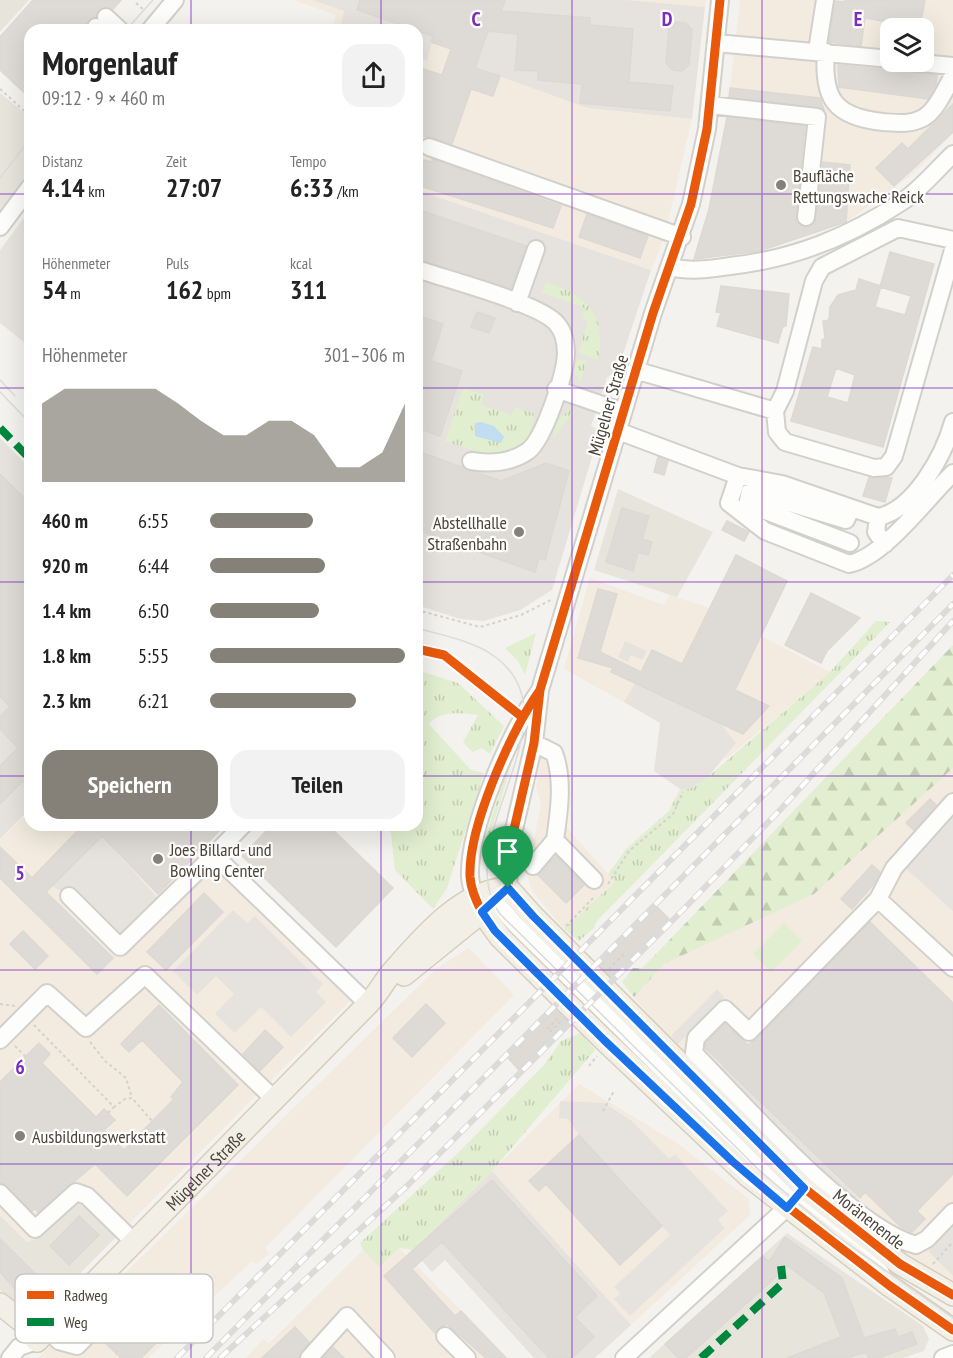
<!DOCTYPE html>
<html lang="de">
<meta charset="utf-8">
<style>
body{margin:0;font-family:"PT Sans Narrow",sans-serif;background:#f2f2f2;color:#222;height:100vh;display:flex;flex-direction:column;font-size:22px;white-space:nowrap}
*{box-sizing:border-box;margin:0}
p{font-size:20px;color:#767676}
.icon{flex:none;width:33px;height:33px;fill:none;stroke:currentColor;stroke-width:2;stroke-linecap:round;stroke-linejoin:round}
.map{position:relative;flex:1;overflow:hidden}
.side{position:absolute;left:24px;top:24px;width:399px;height:807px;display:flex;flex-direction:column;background:#fff;border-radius:18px;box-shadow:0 6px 24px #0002}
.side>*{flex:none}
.buttons{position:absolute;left:880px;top:18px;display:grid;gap:12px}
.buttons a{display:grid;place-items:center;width:54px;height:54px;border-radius:12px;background:#fff;box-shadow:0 6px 24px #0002;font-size:30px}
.pin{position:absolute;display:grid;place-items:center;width:51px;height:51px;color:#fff;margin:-62px -26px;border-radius:50% 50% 50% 0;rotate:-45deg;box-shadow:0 0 6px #0007}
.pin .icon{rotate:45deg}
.round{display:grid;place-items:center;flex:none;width:63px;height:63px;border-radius:18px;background:#f2f2f2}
.overview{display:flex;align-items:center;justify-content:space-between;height:102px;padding:0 18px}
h1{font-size:33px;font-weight:700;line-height:45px}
.figures{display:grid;grid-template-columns:repeat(3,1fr);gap:9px;height:102px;padding:6px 18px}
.figures div{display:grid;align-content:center}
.figures b{font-size:26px;font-weight:700}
.figures small{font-size:16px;font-weight:400}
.figures p{font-size:16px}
.chart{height:168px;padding:12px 18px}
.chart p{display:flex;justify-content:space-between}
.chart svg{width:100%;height:108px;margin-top:6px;fill:#868178;opacity:.7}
.cta{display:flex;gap:12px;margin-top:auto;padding:12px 18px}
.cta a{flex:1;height:69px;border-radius:18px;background:#868178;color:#fff;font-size:24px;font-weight:700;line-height:69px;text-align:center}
.cta a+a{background:#f2f2f2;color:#222}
ul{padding:0 18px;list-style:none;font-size:20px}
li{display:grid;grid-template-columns:96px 72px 1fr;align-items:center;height:45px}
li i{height:15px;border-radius:8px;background:#868178}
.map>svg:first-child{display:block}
.residential{fill:#e7e4dc}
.commercial{fill:#f3ebdf;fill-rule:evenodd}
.industrial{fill:#e6e2de}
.grass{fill:url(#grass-tufts)}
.forest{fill:url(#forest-firs)}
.pitch{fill:#e1eecf}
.parking{fill:#e6e3df}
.water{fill:#c0ddf1}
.building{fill:#dedbd6;stroke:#dcd9d4;stroke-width:1.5;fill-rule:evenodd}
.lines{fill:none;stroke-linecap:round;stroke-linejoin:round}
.minor-casing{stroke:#d2d0cb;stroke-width:20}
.major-casing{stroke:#d6cebb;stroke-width:24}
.path{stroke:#d3d2cc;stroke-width:2;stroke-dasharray:3 3;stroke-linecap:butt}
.minor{stroke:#fdfdfc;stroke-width:16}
.major{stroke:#f2efe6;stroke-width:21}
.tram{stroke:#dbdbda;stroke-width:1.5}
.rail-casing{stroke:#dbdbda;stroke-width:6}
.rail{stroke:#fff;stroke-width:4;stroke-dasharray:11;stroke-linecap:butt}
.quiet{stroke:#00873e;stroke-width:8;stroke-dasharray:15 8;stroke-linecap:butt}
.cycleway-casing{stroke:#fff;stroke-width:13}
.cycleway{stroke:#e8590c;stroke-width:9}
.route-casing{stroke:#fff;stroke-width:12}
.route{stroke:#1a73e8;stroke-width:8}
.grid{fill:none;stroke:#7b2cbf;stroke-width:1.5;stroke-opacity:0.55}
.poi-dot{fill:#868178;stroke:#fff;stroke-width:2}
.labels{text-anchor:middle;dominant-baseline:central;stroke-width:4.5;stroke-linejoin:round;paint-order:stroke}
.poi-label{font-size:18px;fill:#4b4439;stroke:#fff;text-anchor:start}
.street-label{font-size:18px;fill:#4b4439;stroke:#fff}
.key{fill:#fff;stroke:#c9c7c4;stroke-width:1.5}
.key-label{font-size:16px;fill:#4b4439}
.grid-label{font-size:20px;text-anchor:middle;font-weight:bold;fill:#7b2cbf;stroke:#fff;stroke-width:4.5;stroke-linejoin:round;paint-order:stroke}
</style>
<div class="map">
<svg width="953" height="1358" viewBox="0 0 953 1358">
<defs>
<pattern id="grass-tufts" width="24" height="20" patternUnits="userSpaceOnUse" patternTransform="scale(1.5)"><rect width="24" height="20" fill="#e1eecf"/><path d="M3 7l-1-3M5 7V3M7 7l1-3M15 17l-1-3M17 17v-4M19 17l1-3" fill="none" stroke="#c3cdb2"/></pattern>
<pattern id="forest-firs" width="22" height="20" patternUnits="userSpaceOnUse" patternTransform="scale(1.5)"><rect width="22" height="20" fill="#e1eecf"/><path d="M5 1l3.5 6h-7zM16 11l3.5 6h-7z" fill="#c3cdb2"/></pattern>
</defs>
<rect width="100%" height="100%" fill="#f4f2ee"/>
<path class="residential" d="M0,0H29L0,32Z
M0,93L30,117V176L0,213Z
M618,489L713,532L677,597L594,570Z
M75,1203L88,1208L118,1235L44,1310L38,1311L15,1303L0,1290V1215L27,1242Z
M787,1233L923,1326L929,1339L924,1351L903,1358H649Z"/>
<path class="commercial" d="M293,0H481L588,108L692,119L664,239L651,270L417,190V30H332L336,15Z
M608,0H706L705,7Z
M740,0H953V134L914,173L846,222L849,165L819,161L825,98L730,88ZM891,28H924V62H891Z
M590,578L664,605L669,595L704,606L830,672L726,759L564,669Z
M544,739L559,744L564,751L567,761V828L615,882L564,929L532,891L527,876L541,804L536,787Z
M953,768V1283L896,1248L806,1176L662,1031L634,997L664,964L814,894Z
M30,811V825H181L203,847L217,870L351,1000L118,1235L88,1208L75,1203L39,1238L27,1242L0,1215V840Z
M469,948L514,995L265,1248L269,1254L257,1264L252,1261L148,1358H38L438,967Z
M579,1084L677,1143L749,1199L750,1215L631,1325L492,1171Z
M399,1248L508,1358H246L263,1339L269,1343L363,1250L379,1266Z"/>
<path class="industrial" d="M483,0H625L705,7L692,119L588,108L460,62Z
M417,190L651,270L619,366L607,378L591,426L595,428L598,437L552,590L520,610L484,621L460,619L417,605Z
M30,216V347L0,323V250L23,219Z
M0,438L30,468V809L0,839Z
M492,1171L631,1325L595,1358H534L445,1260L432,1272L413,1250Z"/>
<path class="grass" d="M546,282C587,296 607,313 598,360L578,353L588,321L582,319L585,308L542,293Z
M577,358L587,361L580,383L574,371Z
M463,388L484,395L481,405L512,415L515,407L535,414C532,423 530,437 522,444C503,463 466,448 445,441Z
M568,411H574L553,439L557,421Z
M876,621L890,622L596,922L594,928L579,941L564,929L615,882L608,874L626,849L669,811L680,789H689L708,777L830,672Z
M536,633L525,675L518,661L505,648Z
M417,670L458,683L504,726L490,754L482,748L472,752L463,742L478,715C462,713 440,710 429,724L471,770L484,773L447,888L433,909L395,870L390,825H417Z
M516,742L518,743L488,842L484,841Z
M581,1033L595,1050L492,1171L413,1250L399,1248L379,1267L363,1250L360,1243L461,1150L544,1065L561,1041Z"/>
<path class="forest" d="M953,645V768L814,894L664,964L634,997L622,982L633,968H642L655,955Z"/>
<path class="pitch" d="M784,923L802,941L771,972L753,954Z"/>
<path class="parking" d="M312,0H360L357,11L415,30H340L344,11Z
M417,31L433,36L427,61L417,57Z
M625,641L647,651L642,660L631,655L628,662L618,657Z
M636,682L720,723L736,743L708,777L689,789H680L654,771L660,723L624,702Z
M953,811V911L903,866Z
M102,836L163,904L120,947L69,896L52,886Z
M233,910L247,923L255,916L323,984L316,992L326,1002L291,1037L261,1007L235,1033L215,1014L234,994L216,976L197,995L173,971Z
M717,989L724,997L678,1044L671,1036Z
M722,1065L857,1197L850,1204L714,1073Z
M560,1101L604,1103L632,1121L669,1159L675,1154L728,1211L718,1220L725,1228L630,1316L614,1299L620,1294L614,1287L670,1235L579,1135L568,1119L559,1118Z
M953,1226V1276L928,1251Z"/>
<path class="water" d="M481,422L494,426L504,437L501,443L475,436V423Z"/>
<path class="building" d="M33,0H121L113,9L108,7L99,9L96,17L87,21L86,30H30V98L0,70V37Z
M360,0H505L501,11L590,18V25L633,29L629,82L673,86L670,111L580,103L582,84L538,80V71L515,70L518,34L488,31L475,68L500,76L493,96L471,89L452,144L433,137L417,136V67L442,75L451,49L431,42L433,36L357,10Z
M845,0H925L920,27L903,24V28H887L888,22L865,18L861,46L829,42L835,1L844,2Z
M676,22L686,23L692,30L689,65L682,71L672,70L666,63L669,28Z
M838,65L937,75L936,85L928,99L839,87Z
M730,88L820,98L824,109L729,97Z
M953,104V132L894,186L876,168L902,143L908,149Z
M727,117L805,126L796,221L805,227L815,223L823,162L850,165L846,222L760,251L694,259L709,209Z
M432,159L561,206L553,228L417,185L424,160L432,162Z
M417,209L526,246L511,288L417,259Z
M587,214L648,236L640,258L579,237Z
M890,252L934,264L883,447L791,421L813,347L822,349V340L825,338L823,321L829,320L830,307L838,295L856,290L859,279L881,286L875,307L905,315L911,296L880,287ZM836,368L855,375L848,403L827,397Z
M721,286L789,294L786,326H783L778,343L717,326L721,313L716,312Z
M477,312L495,318L489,333L471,327Z
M417,315L443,324L431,361L462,371L440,436L417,428Z
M417,451L501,481L546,463L569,471L545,560L539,558L535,572L417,530Z
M658,457L668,461L664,475L654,472Z
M0,474L30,504V789L23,781L0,804V766L18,748L0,729V717L10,706L0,697Z
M869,477L892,478L885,502L863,496Z
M622,508L649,516L642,539L652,542L648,555L638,552L633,571L606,562Z
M727,521L749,532L744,541L722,530Z
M736,555L787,581L735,690L769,706L743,734L611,672L613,668L578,658L598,589L617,594L600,652L641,672L652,650L682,664Z
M811,593L860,618L827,651L821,663L785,645Z
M930,799L936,805L914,830L906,823Z
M83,825H225L158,894L102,836L46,892L113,958L97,974L0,878V847L32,878Z
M272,825H328L393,888L336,947L242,856Z
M556,856L584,885L566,903L538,875Z
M872,865L880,872L873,885L852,909L841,899Z
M204,893L223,912L166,970L147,952Z
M657,907L669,919L611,977L600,965Z
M870,922L953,1003V1174L917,1211L925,1219L912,1232L901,1227L865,1192L860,1198L705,1048L706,1043L725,1024L748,1045L756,1040Z
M23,931L48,956L35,969L10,944Z
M426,1004L445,1023L412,1057L393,1038Z
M159,1005L238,1085L127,1196L95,1164L38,1212L35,1209L32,1211L0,1181V1082L39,1043L50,1054L42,1063L96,1117L104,1109L115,1120L104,1130L124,1150L174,1099L171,1097L183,1082L142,1040L129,1052L121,1044Z
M555,1010L567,1021L519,1070L508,1058Z
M265,1030L283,1047L260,1071L243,1054Z
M579,1135L662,1226L620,1265L546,1184L539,1191L529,1181Z
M492,1180L597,1296L575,1317L594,1337L572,1358H549L442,1242L412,1269L455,1316L461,1311L506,1358H486L447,1324L435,1333L384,1276Z
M79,1216L99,1235L69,1265L50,1246Z
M785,1237L842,1278L864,1338L895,1329L898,1337L912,1332L917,1344L878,1358H869L866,1352L847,1358H787L841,1337L824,1293L788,1266L686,1358H678L665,1344L763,1256L769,1262Z
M0,1239L48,1286L32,1302L25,1296L23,1298L0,1272Z
M131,1307L162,1337L141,1358H121L100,1338Z
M295,1327L309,1342L299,1358H262Z
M333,1347L344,1358H323Z"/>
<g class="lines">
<g class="minor-casing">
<path id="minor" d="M106,17L120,30
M96,27L100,30
M150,30L175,0
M716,43L891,59
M817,51L825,0
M826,52C822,99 835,117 883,122C897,123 910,125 923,118C937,110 945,89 953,76
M910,62L953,66
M710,105L817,117L806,217
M429,147L682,237
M0,227L30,187
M670,267C690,272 709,269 730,266C794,259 849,237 903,201C921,189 937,169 953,154
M417,269C445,279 542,304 557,324C564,332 566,344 566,354C565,375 544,439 528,451C511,463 490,464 471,461
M517,303L536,249
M635,370L775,411L777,432L785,442L874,468L886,467L894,456L953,250
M556,389L623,412
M775,411L785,391L814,281L822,267L898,228L953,240
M953,422C944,455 914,510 878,517L782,484L738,476L729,503L765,531L849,564C884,557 926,499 953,473
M618,431L738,476
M747,504L850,543
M745,515L750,491L846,520L851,509
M878,517L876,532L885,544
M540,690C511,731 468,827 470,877C471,890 476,901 482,912L508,888L509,851L534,743L540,690L653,313L691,204L707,129L720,0
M534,743L554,753C564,779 559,813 555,840L594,880
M953,802L894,868L878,899L749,1032L725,1009L696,1038L694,1053C743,1103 852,1228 916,1245L927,1239L953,1212
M214,855L243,825
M533,866L555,840
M492,892L495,901L514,923L748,1154L868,1255L881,1273
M69,896L120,947L214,855L368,1004
M878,899L953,968
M0,1040L47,993L86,1028L145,975L274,1099
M0,1193L35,1229L76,1192L87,1196L134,1242
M48,1330L59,1341L77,1346L113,1310V1303L93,1284
M445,1336L467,1358
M10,1358L19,1347L37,1341
M309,1358L347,1316L386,1358
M624,1358L795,1200
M943,1358L953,1354"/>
</g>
<g class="major-casing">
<g id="major">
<path d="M404,975L482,912L500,937L604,1040L748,1176L890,1286L953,1330"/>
<path d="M0,1304L25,1324L37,1341"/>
<path id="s1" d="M37,1341L368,1004C378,994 384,981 393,971C422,938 462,890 508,888L533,916L804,1188L900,1264L953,1295"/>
</g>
</g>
<path class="path" d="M136,3L145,11
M0,89L30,116
M417,610L480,627L521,615L551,600
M608,884L629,851L673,814L683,792
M566,926L595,896
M609,969L624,954
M0,1004L15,1006
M34,1025L114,1107L125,1099L132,1098L152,1121
M547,1029L559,1017
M550,1032L562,1020
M90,1042L105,1061L126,1078L132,1098
M15,1046L26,1057
M589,1066L597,1056
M603,1111L614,1091
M108,1113L114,1107
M933,1264L953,1242"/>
<use href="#minor" class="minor"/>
<use href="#major" class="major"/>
<path class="tram" d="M126,30L153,0
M0,178L30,139
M0,380L15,396
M0,392L30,423
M417,628C441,635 470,640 491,654C584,715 446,838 500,914L760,1171L838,1237L953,1318"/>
<g class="rail-casing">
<path id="rail" d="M177,1358L953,575
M206,1358L953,604
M220,1358L407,1186L673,920L781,809L953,621"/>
</g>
<use href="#rail" class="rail"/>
<path class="quiet" d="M0,428L30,459
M701,1358L783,1283L781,1266"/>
<g class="cycleway-casing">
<path id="cycleway" d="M417,649L444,655L522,717
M540,690C511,731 468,827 470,877C471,890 476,901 482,912L508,888L509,851L534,743L540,690L653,313L691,204L707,129L720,0
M508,888L533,916L804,1188L900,1264L953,1295
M500,937L604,1040L748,1176L890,1286L953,1330"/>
</g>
<use href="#cycleway" class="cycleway"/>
</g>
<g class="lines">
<g class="route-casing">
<path id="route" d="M508,888L533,916L804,1188L787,1208L732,1161L604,1040L495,931L482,912Z"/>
</g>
<use href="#route" class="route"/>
</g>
<path class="grid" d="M191,0V30M381,0V30M572,0V1358M762,0V1358M0,194H30M417,194H953M0,388H30M417,388H953M0,582H30M417,582H953M0,776H30M417,776H953M191,825V1358M381,825V1358M0,970H953M0,1164H953"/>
<g class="poi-dot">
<circle cx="781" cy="185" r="6"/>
<circle cx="519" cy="532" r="6"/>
<circle cx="158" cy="859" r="6"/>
<circle cx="20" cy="1136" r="6"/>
</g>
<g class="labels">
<g class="poi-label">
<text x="793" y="175">Baufläche<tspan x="793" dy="21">Rettungswache Reick</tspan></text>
<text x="507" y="522" text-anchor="end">Abstellhalle<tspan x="507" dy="21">Straßenbahn</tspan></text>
<text x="170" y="849">Joes Billard- und<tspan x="170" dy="21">Bowling Center</tspan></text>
<text x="32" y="1136">Ausbildungswerkstatt</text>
</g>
<g class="street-label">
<text transform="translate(608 405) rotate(-74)">Mügelner Straße</text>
<text stroke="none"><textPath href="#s1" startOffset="240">Mügelner Straße</textPath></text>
<text transform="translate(869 1219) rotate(38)">Moränenende</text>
</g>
</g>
<rect x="15" y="1274" width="198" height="69" rx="9" class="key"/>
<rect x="27" y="1291" width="27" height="8" fill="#e8590c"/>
<rect x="27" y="1318" width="27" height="8" fill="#00873e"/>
<g class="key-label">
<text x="64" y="1301">Radweg</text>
<text x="64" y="1328">Weg</text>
</g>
<g class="grid-label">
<text x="476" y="26">C</text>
<text x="667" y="26">D</text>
<text x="858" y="26">E</text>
<text x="20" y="880">5</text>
<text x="20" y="1074">6</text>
</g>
</svg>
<div class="buttons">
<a><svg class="icon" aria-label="layers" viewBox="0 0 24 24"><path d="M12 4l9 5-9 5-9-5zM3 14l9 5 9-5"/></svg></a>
</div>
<div class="pin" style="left:508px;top:888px;background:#1e9e55"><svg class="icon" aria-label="arrive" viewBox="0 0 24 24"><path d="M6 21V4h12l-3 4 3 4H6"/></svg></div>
<section class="side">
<div class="overview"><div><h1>Morgenlauf</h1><p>09:12 · 9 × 460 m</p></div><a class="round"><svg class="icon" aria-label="share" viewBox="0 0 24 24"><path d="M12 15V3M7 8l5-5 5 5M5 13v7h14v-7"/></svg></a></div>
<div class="figures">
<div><p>Distanz</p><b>4.14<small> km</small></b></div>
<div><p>Zeit</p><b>27:07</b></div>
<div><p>Tempo</p><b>6:33<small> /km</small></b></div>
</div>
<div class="figures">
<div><p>Höhenmeter</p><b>54<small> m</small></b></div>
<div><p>Puls</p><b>162<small> bpm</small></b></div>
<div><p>kcal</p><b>311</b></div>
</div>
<div class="chart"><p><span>Höhenmeter</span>301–306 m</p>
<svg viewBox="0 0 160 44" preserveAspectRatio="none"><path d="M0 44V12L10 6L20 6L30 6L40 6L50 6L60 12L70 19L80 25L90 25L100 19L110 19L120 25L130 38L140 38L150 32L160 12V44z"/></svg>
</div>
<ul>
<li><b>460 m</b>6:55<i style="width:53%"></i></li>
<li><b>920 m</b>6:44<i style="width:59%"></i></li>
<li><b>1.4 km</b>6:50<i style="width:56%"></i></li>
<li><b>1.8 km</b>5:55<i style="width:100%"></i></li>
<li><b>2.3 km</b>6:21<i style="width:75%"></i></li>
</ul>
<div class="cta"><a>Speichern</a><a>Teilen</a></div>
</section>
</div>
